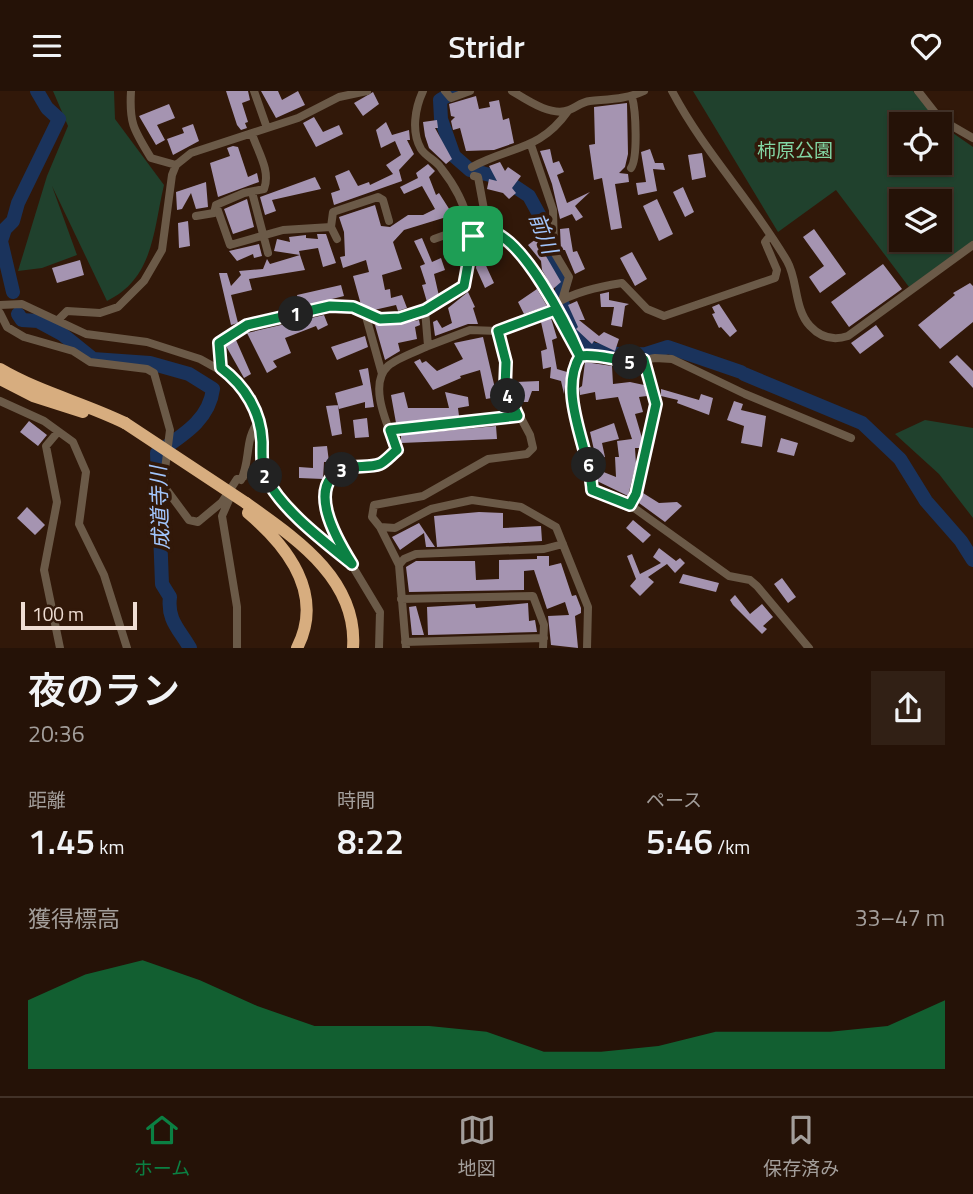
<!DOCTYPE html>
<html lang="ja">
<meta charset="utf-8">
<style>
body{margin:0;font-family:"Titillium Web","Noto Sans JP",sans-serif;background:#312015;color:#f1f3f6;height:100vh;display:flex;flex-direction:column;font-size:26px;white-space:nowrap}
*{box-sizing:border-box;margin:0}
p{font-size:23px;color:#a39e9b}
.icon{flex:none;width:38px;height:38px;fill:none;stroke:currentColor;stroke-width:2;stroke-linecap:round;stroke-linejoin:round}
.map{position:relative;height:557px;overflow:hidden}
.drawer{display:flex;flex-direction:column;background:#251207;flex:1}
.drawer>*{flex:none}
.controls{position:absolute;left:889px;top:21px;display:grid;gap:14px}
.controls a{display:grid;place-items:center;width:63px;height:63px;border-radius:0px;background:#251207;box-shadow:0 2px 5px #0004,0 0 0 2px #423228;font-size:35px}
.scale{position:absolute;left:21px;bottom:18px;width:116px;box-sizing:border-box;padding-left:7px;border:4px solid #efddd3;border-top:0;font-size:19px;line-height:24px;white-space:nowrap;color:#efddd3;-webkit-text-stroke:5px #311809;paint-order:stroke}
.pin{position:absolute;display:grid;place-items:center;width:60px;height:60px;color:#fff;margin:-30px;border-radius:14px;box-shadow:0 4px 10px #0006}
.km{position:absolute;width:35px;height:35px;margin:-18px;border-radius:50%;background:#222;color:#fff;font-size:19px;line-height:35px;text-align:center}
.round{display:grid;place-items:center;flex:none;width:74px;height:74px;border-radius:0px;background:#312015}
.head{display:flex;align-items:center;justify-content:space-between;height:119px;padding:0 28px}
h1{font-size:38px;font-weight:600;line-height:52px}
.metrics{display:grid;grid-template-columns:repeat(3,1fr);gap:10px;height:119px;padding:7px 28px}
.metrics div{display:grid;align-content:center}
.metrics b{font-size:35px;font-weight:600}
.metrics small{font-size:19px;font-weight:400}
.metrics p{font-size:19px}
.chart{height:196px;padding:14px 28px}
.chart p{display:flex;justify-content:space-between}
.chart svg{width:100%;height:126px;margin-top:7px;fill:#0b8043;opacity:.7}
header{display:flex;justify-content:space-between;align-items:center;height:91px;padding:0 28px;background:#251207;font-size:32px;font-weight:600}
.tab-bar{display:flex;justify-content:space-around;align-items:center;height:98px;border-top:2px solid #423228;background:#251207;font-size:19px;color:#a39e9b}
.tab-bar a{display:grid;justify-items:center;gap:4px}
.tab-bar .active{color:#0b8043}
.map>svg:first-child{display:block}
.green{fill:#20412d;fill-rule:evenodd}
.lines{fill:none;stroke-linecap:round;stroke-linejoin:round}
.river{stroke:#1a335c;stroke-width:14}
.building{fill:#a594b1}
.minor{stroke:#6b5a48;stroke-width:8}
.highway{stroke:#d7ad7f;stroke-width:12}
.highway-bridge{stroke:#d7ad7f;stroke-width:12}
.route-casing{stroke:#fff;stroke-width:14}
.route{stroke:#0b8043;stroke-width:9}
.labels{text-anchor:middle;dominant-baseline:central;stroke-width:7;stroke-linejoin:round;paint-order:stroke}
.park-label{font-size:19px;fill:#82d5a3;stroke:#311809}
.water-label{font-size:21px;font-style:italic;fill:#a2c5fc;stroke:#311809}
</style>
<header><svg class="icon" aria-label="menu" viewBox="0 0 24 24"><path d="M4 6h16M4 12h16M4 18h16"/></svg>Stridr<svg class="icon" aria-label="heart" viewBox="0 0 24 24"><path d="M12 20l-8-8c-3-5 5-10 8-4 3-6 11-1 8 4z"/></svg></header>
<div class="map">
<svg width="973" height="557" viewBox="0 0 973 557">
<rect width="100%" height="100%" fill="#311809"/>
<path class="green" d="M53,0H114L115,28L164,94C153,140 154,187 107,210L52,95L77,164L42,177L18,180L47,85L68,35Z
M693,0H913L940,33H901V72H940V33L973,56V150L909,196L836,99L778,141ZM901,110H940V149H901Z
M925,329L973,337V427L939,383L895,343Z"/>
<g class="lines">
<path class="river" d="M456,0L440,9L441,28L454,65L470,79L502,87L529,105L541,127L544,152L565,187L560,207L578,248L592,258L623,264L646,263L668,256L741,281
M13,201L1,150L5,138L13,130L18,112L59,28L47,17L37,0
M18,223L22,229L38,230L62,243L93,268L150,272L189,283L213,298C209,330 181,345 157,362L162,493L170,506C167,529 179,538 190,557
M744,283L862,332L900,368L926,410L961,450L973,469"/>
</g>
<path class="building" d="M226,0H248L250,9L242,12L248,31L245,32L247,37L241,39L237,34Z
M261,0H278L282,9L298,0L305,14L276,27Z
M373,1L379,13L363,25L354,12Z
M476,5L479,18L490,16L489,11L499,9L503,29L509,27L514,52L494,59L466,60L460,37L453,39L451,30L455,26L451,25L449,13Z
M627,12L628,63L625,76L619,82L628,83L629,91L615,93L622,137L611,139L602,87L594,89L589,54L595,53L594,16Z
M169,13L175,27L157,34L165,49L156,54L139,25Z
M314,26L323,41L339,34L343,43L316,56L303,32Z
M437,29L438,37H435L452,68L446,73L429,57L425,45L423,31Z
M386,31L392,44L409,39L410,49H407L414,63L399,79L402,90L334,114L331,102L340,99L335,85L349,79L358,95L369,91L370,94L393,83L386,74L401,64L395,50L381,57L376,39Z
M193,33L199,50L173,64L167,48L184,42L182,37Z
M233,55L238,56L248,86L257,82L259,91L218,106L210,72L230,65L227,57Z
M550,58L553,72L559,70L564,81L557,84L567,112L590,101L575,115L583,126L576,130L572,123L560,128L552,93L540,60Z
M650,58L655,72H663L665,79L653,78L657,100L638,104L636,92L646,91L641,61Z
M702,62L706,86L692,89L688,64Z
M500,71L505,80L508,76L521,85L512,97L516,102L509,108L503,102L487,98L489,88L497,90L489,75Z
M428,73L435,80L429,86L436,104L439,102L453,124L404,139L393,151L402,178L382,184L385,199L390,198L391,207L402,204L407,217L398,220L396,214L374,219L361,214L353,185L369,181L366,169L343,177L340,166L345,165L344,141L339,126L375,114L381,135L390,136L408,124H423L435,118L422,95L404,103L400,96L418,87L416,82Z
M315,86L321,98L272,109L276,120L265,124L260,106Z
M206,91L208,116L196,118L191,102L182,118L177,119L176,101Z
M683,96L694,121L685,126L673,101Z
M247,108L254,136L233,143L224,118Z
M657,108L673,143L659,150L643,115Z
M188,130L190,155L179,157L178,132Z
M569,137L573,161L577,160L585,178L575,183L565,159H561L560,138Z
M814,138L846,183L820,202L809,186L824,175L803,146Z
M317,143H326L336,172L323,176L318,157L299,160L300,164L274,160L277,148L290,151L289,146L306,144V147L318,148Z
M422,147L432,171L441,167L445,179L434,183L439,205L427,211L422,194L426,193L420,175L425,173L414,150Z
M536,148L561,191L553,198L542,179L541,170L528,154Z
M259,153L262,165L254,167L253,163L237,170L229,160Z
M632,161L647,188L635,195L620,167Z
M300,164L305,179L249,188L252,199L231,204L238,232L231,234L219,182H227L231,195L241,184L239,180L263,178L267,168L270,173Z
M482,166L494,192L485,197L476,177L477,168Z
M80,169L84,184L57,192L52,177Z
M883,173L902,198L849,236L831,211Z
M970,192L973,195V231L940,258L918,234L955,204L953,202Z
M341,194L344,205L300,216L297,204Z
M537,198L547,215L524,223L518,211Z
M468,201L475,216L473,217L478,233H468L435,245L433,231L437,229L442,237L452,232L448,217Z
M609,201V209L629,213L625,215L622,236L611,234L614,216H601L600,203Z
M577,210L585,229H579L599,245L604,241L619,248L615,260L594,250L592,253L576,238L578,236L568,214Z
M719,213L737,240L730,246L721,236L719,237L712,223L715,222L712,216Z
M324,224L328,234L318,239L316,235L285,247L291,262L273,270L277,276L267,282L247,242Z
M551,227L557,247L552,249L557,278L567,281L564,303L561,290L550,287L551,276L543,278L541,260L547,258L541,231Z
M419,229L420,234L415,236L417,248L398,252L400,260L385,269L375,234H394Z
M876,234L884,245L860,263L851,252Z
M365,245L368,256L337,269L331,256Z
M483,246L497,306L486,308L480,279L460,285L461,287L433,299L414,271L420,268L422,272L426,270L437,280L463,268L454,252Z
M236,249L251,283L244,287L226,255Z
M957,264L973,280V297L949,271Z
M585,271L612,275L613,293L630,291L644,294L647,305L639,306L643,321L635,323L642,347L640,357H635L636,373L628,405L597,390L601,380L616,386L615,366H619L617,350L632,348L618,306L596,309L595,301L580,304L579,297L582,295Z
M368,277L374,316L365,317V311L339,318L335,302L363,294L359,279Z
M539,290V300H532L528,311H520L515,303L516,291Z
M661,298L699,309L701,303L713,307L709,324L677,312L678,309L661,305Z
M404,301L408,317H449L445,301L468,306L469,315L458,317L459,325L396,332L391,304Z
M734,310L743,313L741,319L766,325L762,356L741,352L744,335L727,329Z
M338,314L342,343L332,345L326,315Z
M367,327L369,346L355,347L353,329Z
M29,330L47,344L38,355L20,341Z
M614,332L619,348L602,352L605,366L596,368L590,341Z
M496,335L497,348L401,352V344Z
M781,347L798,352L794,365L777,361Z
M327,355L329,371H324L323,388L299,387V376L313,377V356Z
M643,402L659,412L677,411L682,415L665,431L639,412Z
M27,416L45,434L35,444L17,427Z
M479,421L503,422V437L541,435L542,450L437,456L434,425Z
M633,429L651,444L643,452L626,437Z
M419,432L435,456H426L424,442L400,459L392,446Z
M659,457L676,470L680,467L685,472L675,482L667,473L648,486L654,491L640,505L630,495L636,488L627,465L632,463L640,483L661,472L653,466Z
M537,465H549V475L561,472L572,505L576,504L581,517V522L575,525L578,557L551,554L548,525L569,524L565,511L547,518L534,479L524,480V499L409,501L406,476L416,470H475L476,489L499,488V469L537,468Z
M683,483L719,492L716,501L679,492Z
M782,487L796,506L788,512L774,493Z
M735,504L750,523L762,513L773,526L763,535L767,538L762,543L733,514L730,509Z
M528,512L529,530L535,529L537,541L428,544L427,516L475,513L476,517Z
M416,515L424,544H412L409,516Z"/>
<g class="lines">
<path class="minor" d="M131,0C129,33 134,39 151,67L176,74
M254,0L267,37
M445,0L451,7L470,0
M512,0C527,9 551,26 569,19C577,16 581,11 590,10C609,8 627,8 644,0
M672,0C704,61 752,110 787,170C798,189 794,218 810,235C821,247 833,250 848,245L973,154
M918,0L940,28L973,47
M531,54L553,119L554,161L569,186L563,206
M472,76C511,55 540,60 568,20
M631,77C638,67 636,20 632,6
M474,85L478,86L488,140
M252,101L268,162
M216,114L230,154L283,139L331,136
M196,125L214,122L216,114L244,102L264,98C271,80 258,61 252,43
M473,145L488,140C522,144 567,234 580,265C557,303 590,358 592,399L618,406L630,414L729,485L750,489L757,495L809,557
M337,148L331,136L333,121L378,106L383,109L389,130
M434,148L470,135
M0,214L22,213L86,243L147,251L200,268L236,288L249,305L259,330L264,382L269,393L318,444L352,473
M553,214C574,201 598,196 622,192L647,218L664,225L775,187L777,179L765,151L770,145
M555,219L498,240L506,270L505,297L530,344L533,357L527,363L488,368L423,405L374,414L372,426L380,436L395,437L431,418L472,409L521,416L556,436L588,516L587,557
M0,222L7,236L24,246L73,260L90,271L147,278L154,282L170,339L163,394L189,429L198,431L222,411L237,388L243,386
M365,222L382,283
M59,228L67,220L100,222L118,216L144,190L162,159L172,84L176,74L191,62L298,27L339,6L367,0
M428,255L470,239L498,240
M580,265L591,263L627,272L655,267L672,268L745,303L851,347
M221,277L219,252L247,234L340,214C355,216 368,227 382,228C410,230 444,213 464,195C481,153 468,111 441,77C436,69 426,66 421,58C411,41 415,17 423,0
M0,310L44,330L73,351L86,381L79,433L104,484L127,557
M390,339L518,325
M57,342L46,355L57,411L44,479L60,557
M241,389C251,369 244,348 259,330
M229,409L222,425L237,516V557
M630,414L636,403L656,313L644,269
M380,436L399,474
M401,508L533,505L544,534L543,557
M405,551L544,547
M379,557L380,521L335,446L325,422L328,394L334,383L347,377L380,373L397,359C389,337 367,294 388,275C397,267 418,260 428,255L425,219
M406,557L399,474L404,468L416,463L544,458L563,453"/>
<path class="highway" d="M0,278C39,301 84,312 125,332
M0,288L33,305L83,321
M246,412C295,447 358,488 353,557
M248,422C287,455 325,503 297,557"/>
<path class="highway-bridge" d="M125,332L246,412"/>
</g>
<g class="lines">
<g class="route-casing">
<path id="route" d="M473,145L464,195L425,219L400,227L380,228L353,216L330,215L247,234L219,252L221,277C245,295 261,321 262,351C262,364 261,377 267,388C282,419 325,451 352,473C337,449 303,392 346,377C357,374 370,377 380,373C385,371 392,363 397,359L390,339L518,325L505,297L506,271L498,240L555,219L580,265C602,262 620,273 644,269L656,313L636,403L630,414L592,399C590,358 557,303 580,265C567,234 522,144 488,140L473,145"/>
</g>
<use href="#route" class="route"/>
</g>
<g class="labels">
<g class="park-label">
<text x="795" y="58">柿原公園</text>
</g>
<g class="water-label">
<text transform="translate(544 142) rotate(69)">前川</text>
<text transform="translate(159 417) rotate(-92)">成道寺川</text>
</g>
</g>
</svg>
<div class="controls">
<a><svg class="icon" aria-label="locate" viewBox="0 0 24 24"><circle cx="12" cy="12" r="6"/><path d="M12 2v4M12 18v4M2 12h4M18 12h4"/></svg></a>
<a><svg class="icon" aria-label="layers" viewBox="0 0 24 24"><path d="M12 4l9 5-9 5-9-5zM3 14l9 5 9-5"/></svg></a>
</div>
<div class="scale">100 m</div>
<div class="pin" style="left:473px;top:145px;background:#1e9e55"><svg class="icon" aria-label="arrive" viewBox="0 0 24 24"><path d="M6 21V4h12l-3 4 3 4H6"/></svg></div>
<b class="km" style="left:296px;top:223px">1</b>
<b class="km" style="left:265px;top:385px">2</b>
<b class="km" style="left:342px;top:379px">3</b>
<b class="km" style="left:508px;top:305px">4</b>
<b class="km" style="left:630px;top:271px">5</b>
<b class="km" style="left:589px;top:374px">6</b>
</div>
<section class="drawer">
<div class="head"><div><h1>夜のラン</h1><p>20:36</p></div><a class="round"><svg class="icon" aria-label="share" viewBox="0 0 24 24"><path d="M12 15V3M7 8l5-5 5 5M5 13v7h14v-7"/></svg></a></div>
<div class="metrics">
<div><p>距離</p><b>1.45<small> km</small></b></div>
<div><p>時間</p><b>8:22</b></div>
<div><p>ペース</p><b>5:46<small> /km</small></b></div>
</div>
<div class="chart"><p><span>獲得標高</span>33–47 m</p>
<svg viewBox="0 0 160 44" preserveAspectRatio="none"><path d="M0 44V20L10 11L20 6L30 13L40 22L50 29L60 29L70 29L80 31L90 38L100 38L110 36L120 31L130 31L140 31L150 29L160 20V44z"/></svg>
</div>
</section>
<nav class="tab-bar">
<a class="active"><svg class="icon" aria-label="home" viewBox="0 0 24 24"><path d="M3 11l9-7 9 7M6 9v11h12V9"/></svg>ホーム</a>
<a><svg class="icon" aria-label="map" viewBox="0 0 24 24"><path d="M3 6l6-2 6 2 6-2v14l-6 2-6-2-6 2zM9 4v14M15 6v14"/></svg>地図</a>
<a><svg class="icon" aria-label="saved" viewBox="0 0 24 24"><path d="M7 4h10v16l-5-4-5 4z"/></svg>保存済み</a>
</nav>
